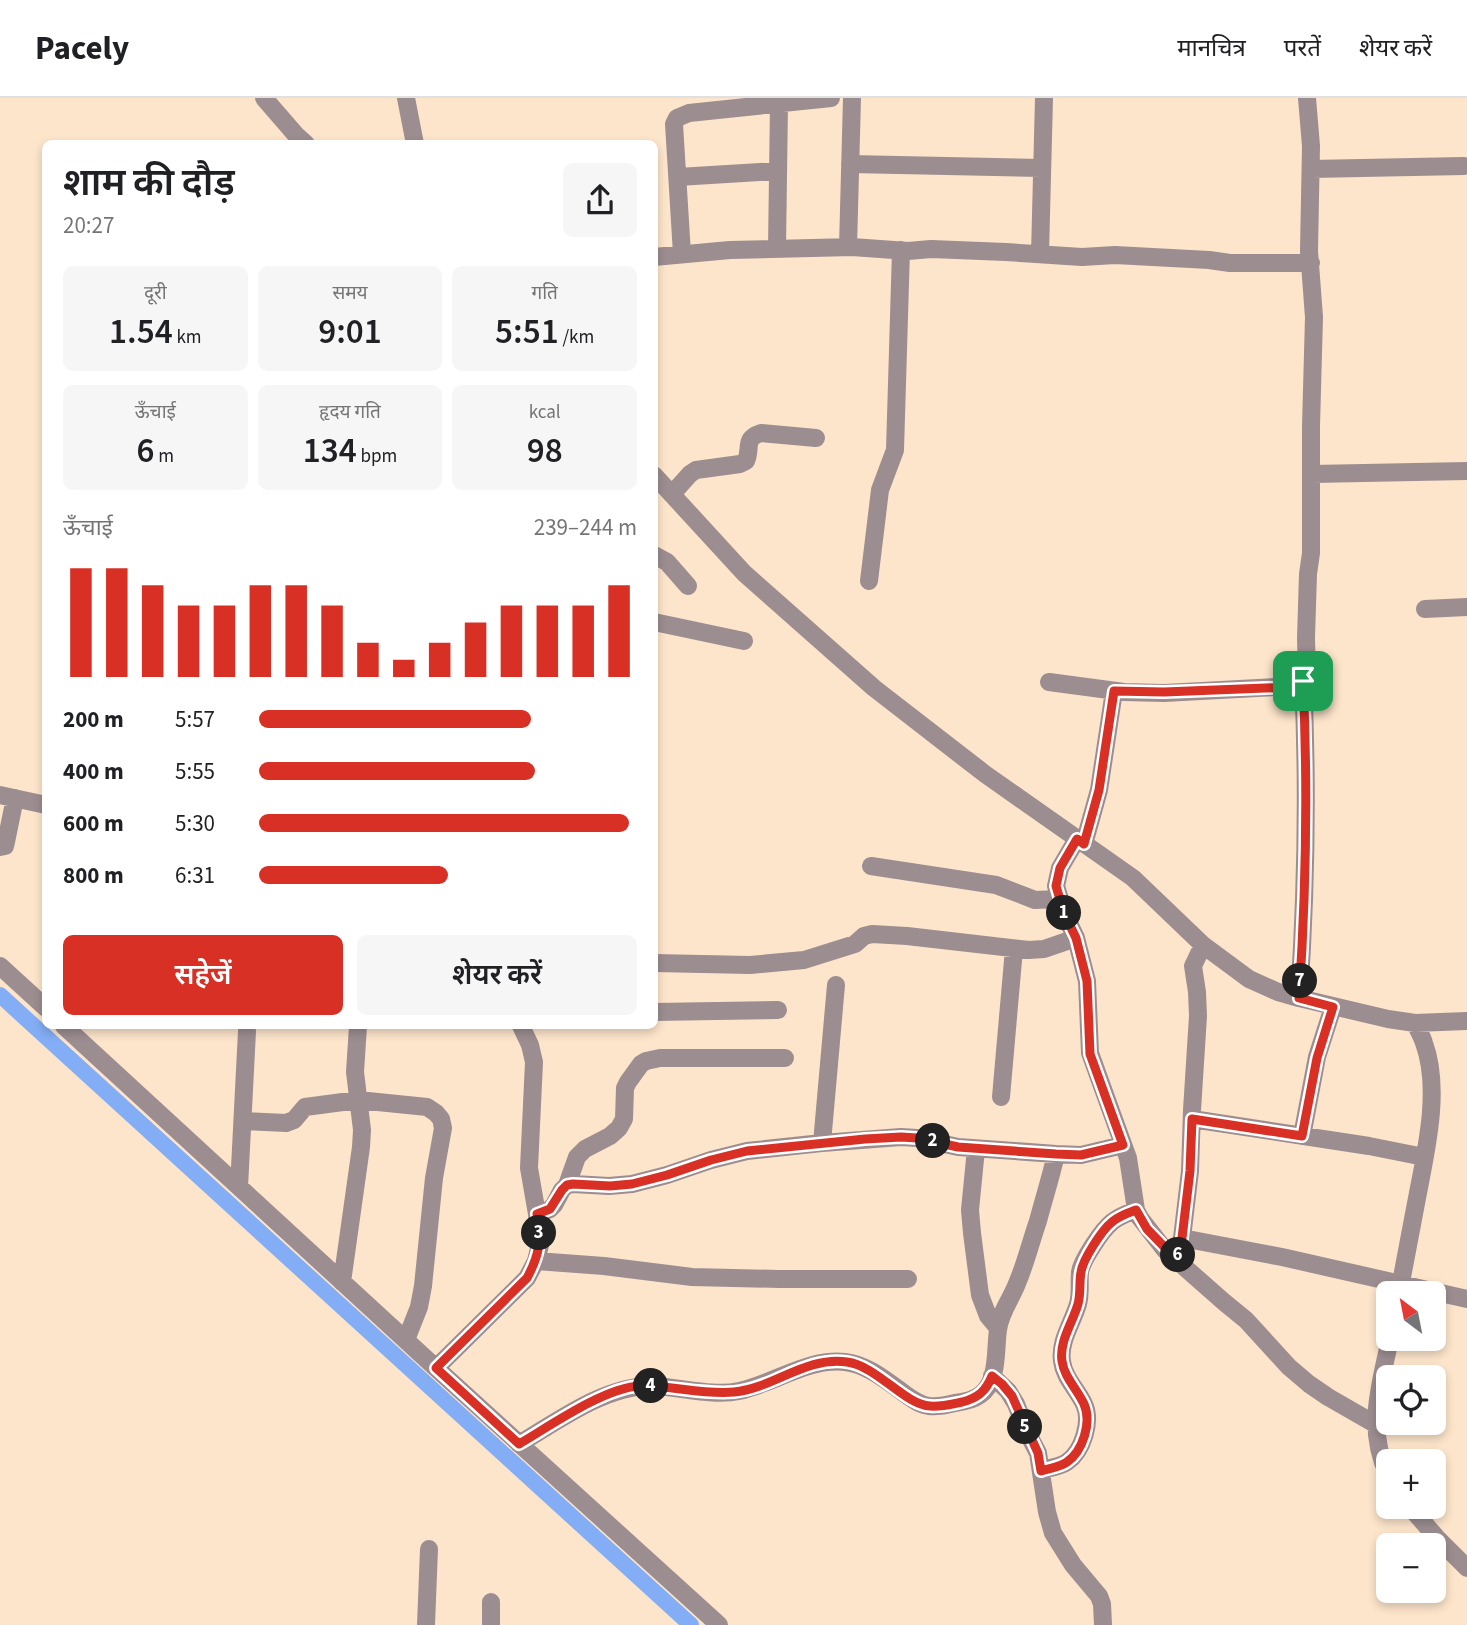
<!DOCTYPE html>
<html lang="hi">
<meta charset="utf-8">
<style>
body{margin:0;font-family:"Source Sans 3","Noto Sans Devanagari",sans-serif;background:#f6f6f6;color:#202124;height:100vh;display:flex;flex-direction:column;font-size:26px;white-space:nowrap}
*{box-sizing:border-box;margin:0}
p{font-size:23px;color:#757577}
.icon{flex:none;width:38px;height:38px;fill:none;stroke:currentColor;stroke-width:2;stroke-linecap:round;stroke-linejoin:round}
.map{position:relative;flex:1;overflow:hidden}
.panel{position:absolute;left:42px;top:42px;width:616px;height:889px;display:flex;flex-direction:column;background:#fff;border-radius:10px;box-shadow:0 4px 10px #0003}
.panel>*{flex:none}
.needle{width:46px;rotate:328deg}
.controls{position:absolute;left:1376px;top:1183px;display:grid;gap:14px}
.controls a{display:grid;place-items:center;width:70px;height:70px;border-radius:10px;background:#fff;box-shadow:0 4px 10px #0003;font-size:35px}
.pin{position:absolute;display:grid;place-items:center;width:60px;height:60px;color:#fff;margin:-30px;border-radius:14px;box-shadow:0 4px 10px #0006}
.km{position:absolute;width:35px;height:35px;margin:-18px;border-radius:50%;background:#222;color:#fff;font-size:19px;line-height:35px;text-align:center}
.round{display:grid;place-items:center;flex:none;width:74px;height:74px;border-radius:10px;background:#f6f6f6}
.overview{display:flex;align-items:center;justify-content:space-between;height:119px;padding:0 21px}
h1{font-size:38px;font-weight:600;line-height:52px}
.stats{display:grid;grid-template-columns:repeat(3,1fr);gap:10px;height:119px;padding:7px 21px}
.stats div{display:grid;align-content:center;border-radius:10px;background:#f6f6f6;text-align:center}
.stats b{font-size:35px;font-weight:600}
.stats small{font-size:19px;font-weight:400}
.stats p{font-size:19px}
.chart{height:196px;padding:14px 21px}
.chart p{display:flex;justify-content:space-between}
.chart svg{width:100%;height:126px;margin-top:7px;stroke:#d93025;stroke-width:6}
.primary-button{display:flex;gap:14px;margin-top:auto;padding:14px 21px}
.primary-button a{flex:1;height:80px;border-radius:10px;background:#d93025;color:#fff;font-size:28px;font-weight:600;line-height:80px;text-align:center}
.primary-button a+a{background:#f6f6f6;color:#202124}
ul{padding:0 21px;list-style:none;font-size:23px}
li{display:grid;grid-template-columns:112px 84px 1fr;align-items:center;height:52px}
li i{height:18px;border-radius:9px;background:#d93025}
header{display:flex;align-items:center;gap:42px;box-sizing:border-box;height:98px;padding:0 35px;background:#fff;border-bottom:2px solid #e0e0e0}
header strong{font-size:33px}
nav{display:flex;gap:38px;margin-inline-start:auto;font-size:24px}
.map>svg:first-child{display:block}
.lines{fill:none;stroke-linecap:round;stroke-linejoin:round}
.canal{stroke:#83adf5;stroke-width:16}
.street{stroke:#9c8d90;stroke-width:18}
.route-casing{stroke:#fff;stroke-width:14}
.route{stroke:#d93025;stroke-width:9}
</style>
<header>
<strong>Pacely</strong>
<nav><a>मानचित्र</a><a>परतें</a><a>शेयर करें</a></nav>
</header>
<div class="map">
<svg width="1467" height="1527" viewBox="0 0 1467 1527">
<rect width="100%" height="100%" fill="#fde5cb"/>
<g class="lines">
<path class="canal" d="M0,897L691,1527"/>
<path class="street" d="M264,0L296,37L306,46
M406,0L415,46
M850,66L1042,70
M1311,71L1464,68
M678,79L778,73
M848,149L852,0
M777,150L779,6
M682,156L674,26L677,20L689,15L831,0
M1040,156L1044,0
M654,159L730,152L852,149L908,153L931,151L1006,154L1082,159L1115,157L1209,162L1230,165H1311
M1312,376L1467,373
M654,377L744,475L874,590L985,676L1133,780L1203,847L1249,881L1278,894L1299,900L1388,921L1415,925L1467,923
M672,396L690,376L696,372L740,366L746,363C752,349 743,341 761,335L816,340
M654,457L667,464L688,488
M869,483L880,392L895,352L901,152
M1425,511L1467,509
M654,524L744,543
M1049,584L1124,594L1164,595L1294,588L1303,582L1307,577L1306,540L1308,476L1311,455V328L1314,219L1309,153L1311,48L1307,0
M0,697L46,707
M1077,741L1060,770L1056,788L1064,815L1076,840L1087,883L1090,955L1128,1060L1136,1112L1140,1120L1165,1152L1224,1204L1246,1222L1289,1269L1309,1286L1328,1299L1375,1326
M1084,746L1099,692L1114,593
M0,749L5,748L6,744L15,700
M871,768L996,787L1035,802L1059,801
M654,865L750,867L804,862L855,846L864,838L872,836L907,838L1029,852L1044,851L1076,840
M0,868L46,910
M1299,900C1306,795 1308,688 1303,582
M654,914L778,912
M64,928L436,1270L719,1527
M1001,999L1014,851
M1192,1021L1369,1048L1424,1059
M243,1023L286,1025L294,1022L305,1009L358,1002L427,1009L436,1015L441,1021L443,1030L434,1080L423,1188L419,1209L406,1242
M1302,1038L1317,959L1333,909
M822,1045L836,887
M976,1051L970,1112L972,1135L980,1197L988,1218L998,1230
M567,1087L577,1059L585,1051L610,1038L619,1030L624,1021L625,990L628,984L641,966L646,963L660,960H785
M239,1089L247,933
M537,1116L550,1111L554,1107L562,1092L567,1087L573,1086L609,1088L632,1086L667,1077L711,1062L747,1053L822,1045L901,1039L917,1040L958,1049L1056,1056L1081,1057L1123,1047
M1182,1140L1282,1159L1467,1201
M1176,1161L1182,1140L1190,1073L1192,1012L1198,918L1197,894L1193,868L1203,847
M536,1163L604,1168L692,1179L779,1181H908
M342,1184L361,1049L362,1032L355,974L358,928
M1399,1195C1405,1163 1411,1132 1417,1100C1426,1053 1441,991 1424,945C1422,938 1418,932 1415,925
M436,1270L527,1180L536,1163L540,1147L537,1116L529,1070L534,964L530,947L521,928
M992,1278L1008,1293L1016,1306L1026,1332L1038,1355L1047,1414L1053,1435L1073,1467L1099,1498L1102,1506L1103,1527
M519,1346C558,1323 603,1289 649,1288C677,1288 712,1299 739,1293C775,1285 808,1260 845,1264C867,1266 888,1284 905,1296C912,1301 920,1307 929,1308C937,1309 947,1307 955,1305C963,1304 973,1302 980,1297C999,1284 995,1251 998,1232C1000,1214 1012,1200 1018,1183C1026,1164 1031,1143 1038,1123C1044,1100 1051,1079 1056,1056
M1041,1372C1049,1370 1060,1369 1067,1364C1083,1353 1092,1323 1084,1306C1077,1291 1064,1280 1062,1263C1059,1243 1073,1224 1078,1206C1081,1195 1079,1185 1080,1174C1082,1162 1102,1132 1112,1124C1119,1118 1128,1115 1136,1112
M1388,1377C1366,1330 1380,1289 1390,1241
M1410,1409L1437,1440L1467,1470
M426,1527L429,1451
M491,1527V1504"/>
</g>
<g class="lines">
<g class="route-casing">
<path id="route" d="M1303,583C1308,688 1306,795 1299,900L1333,909L1317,960L1302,1038L1192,1021L1190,1073L1182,1140L1176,1161L1147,1131L1136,1112C1128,1115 1119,1118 1112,1124C1102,1132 1083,1161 1081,1174C1079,1185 1081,1195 1078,1206C1073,1224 1059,1243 1062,1263C1064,1279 1077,1291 1084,1306C1092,1324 1083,1353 1067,1364C1060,1369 1050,1370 1041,1373L1038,1355L1012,1298L1002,1286L992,1278C986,1293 978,1300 962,1304C952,1306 941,1309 930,1308C905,1307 877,1268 847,1264C806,1258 774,1290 734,1294C703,1297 670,1287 639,1288C604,1290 550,1328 519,1346L436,1270L527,1180C541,1154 540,1145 537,1116L550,1111L562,1092L567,1087L573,1086L610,1088L632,1086L667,1077L711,1062L747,1053L865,1041L901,1039L917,1040L958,1049L1056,1056L1081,1057L1123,1047L1090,956L1087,883L1076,840L1064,815L1056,788L1060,770L1077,741L1084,746L1099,692L1114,593L1164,594L1294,589Z"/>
</g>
<use href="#route" class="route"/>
</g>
</svg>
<div class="controls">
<a><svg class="needle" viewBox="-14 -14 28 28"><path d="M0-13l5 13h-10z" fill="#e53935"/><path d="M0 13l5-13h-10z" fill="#757577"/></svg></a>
<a><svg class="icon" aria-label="locate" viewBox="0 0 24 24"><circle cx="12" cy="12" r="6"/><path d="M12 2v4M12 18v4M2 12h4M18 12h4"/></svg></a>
<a>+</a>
<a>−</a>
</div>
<div class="pin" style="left:1303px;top:583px;background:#1e9e55"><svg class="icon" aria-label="arrive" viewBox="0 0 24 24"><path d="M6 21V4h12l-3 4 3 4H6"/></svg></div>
<b class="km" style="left:1064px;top:815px">1</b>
<b class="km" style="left:933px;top:1043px">2</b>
<b class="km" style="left:539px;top:1135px">3</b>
<b class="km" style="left:651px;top:1288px">4</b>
<b class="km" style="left:1025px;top:1329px">5</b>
<b class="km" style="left:1178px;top:1157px">6</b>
<b class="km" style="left:1300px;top:883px">7</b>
<section class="panel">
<div class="overview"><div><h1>शाम की दौड़</h1><p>20:27</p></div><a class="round"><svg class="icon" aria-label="share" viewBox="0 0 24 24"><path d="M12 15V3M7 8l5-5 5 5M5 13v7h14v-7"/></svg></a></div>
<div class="stats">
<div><p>दूरी</p><b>1.54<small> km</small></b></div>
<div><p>समय</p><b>9:01</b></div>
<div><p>गति</p><b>5:51<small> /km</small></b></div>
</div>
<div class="stats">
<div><p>ऊँचाई</p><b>6<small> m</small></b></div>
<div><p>हृदय गति</p><b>134<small> bpm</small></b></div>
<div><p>kcal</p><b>98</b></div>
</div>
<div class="chart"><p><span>ऊँचाई</span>239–244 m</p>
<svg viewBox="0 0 160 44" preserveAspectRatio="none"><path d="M5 44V6M15 44V6M25 44V12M35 44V19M45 44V19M55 44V12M65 44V12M75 44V19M85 44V32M95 44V38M105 44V32M115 44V25M125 44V19M135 44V19M145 44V19M155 44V12"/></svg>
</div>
<ul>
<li><b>200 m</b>5:57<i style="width:72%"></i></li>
<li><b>400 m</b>5:55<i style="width:73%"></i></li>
<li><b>600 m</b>5:30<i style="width:98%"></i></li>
<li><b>800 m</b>6:31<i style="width:50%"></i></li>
</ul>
<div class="primary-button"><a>सहेजें</a><a>शेयर करें</a></div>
</section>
</div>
